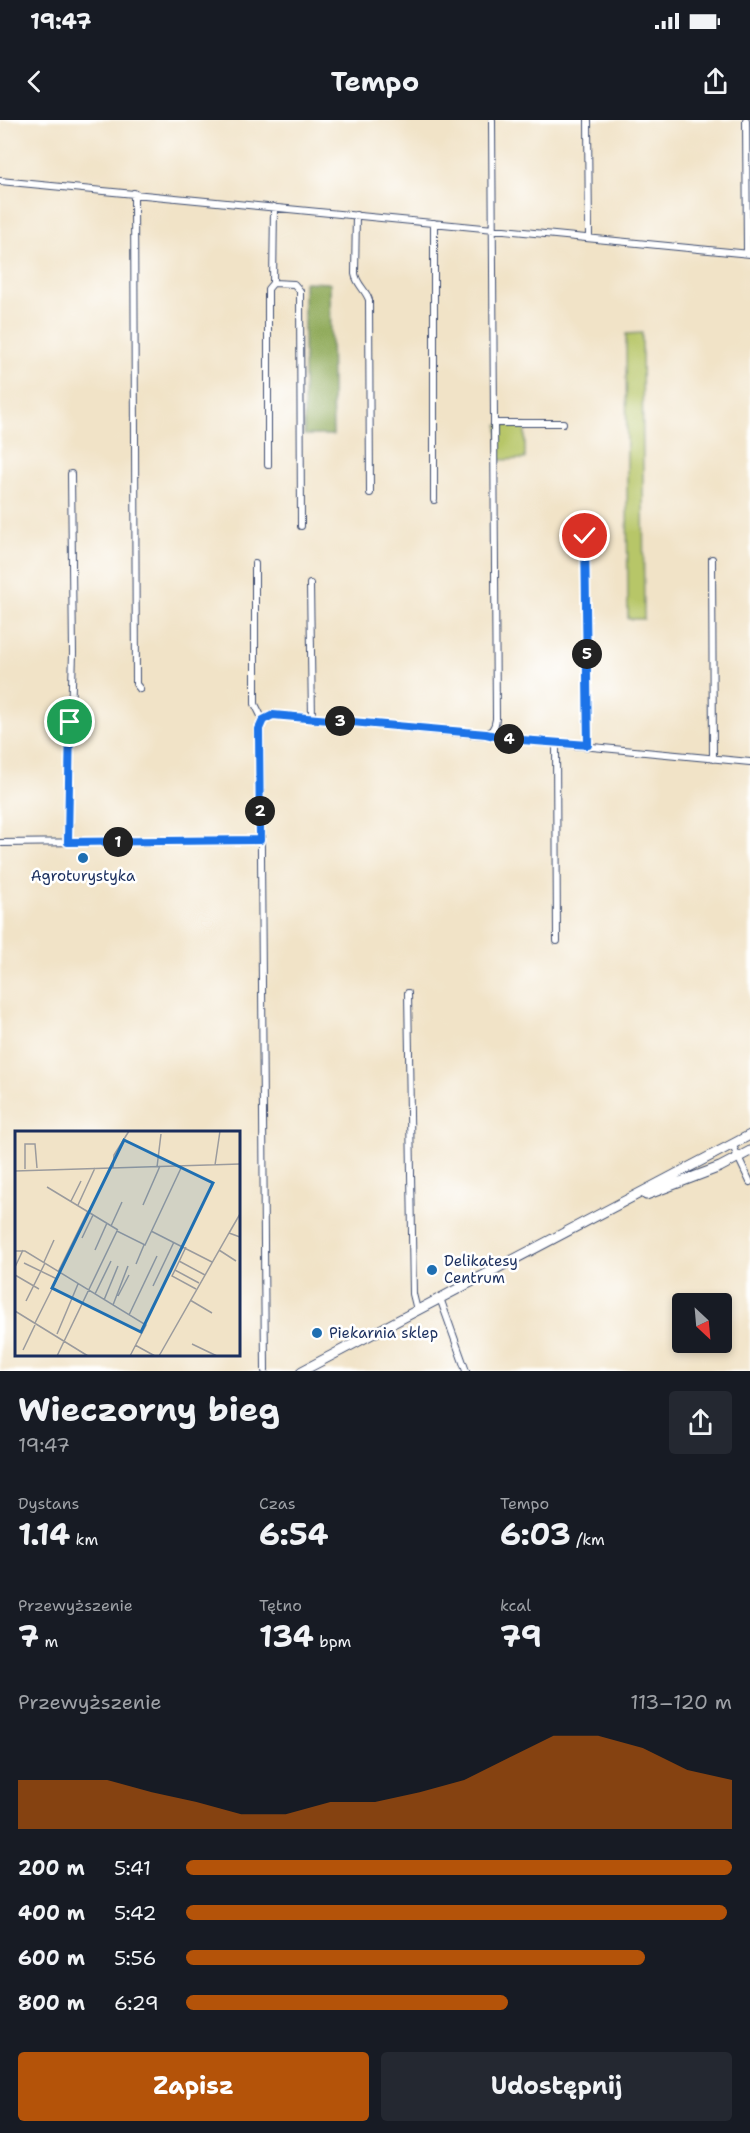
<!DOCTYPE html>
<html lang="pl">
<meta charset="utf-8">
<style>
body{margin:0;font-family:"Shantell Sans",sans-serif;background:#242831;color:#f1f3f6;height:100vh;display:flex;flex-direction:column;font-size:22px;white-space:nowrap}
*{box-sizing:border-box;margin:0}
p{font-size:20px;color:#9ea1a6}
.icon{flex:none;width:33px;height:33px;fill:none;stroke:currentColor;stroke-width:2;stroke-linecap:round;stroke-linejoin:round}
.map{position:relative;height:1251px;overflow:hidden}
.side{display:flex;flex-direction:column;background:#171b24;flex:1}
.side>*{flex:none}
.needle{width:39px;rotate:154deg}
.controls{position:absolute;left:672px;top:1173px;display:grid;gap:12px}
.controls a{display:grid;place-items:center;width:60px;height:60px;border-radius:6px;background:#171b24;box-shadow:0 3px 9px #0003;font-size:30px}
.pin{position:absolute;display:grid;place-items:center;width:51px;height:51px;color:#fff;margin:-26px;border:3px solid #fff;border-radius:50%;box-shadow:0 2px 6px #0007}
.km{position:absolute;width:30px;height:30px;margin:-15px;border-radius:50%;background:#222;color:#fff;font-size:16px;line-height:30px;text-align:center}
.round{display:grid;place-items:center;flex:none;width:63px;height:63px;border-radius:6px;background:#242831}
.overview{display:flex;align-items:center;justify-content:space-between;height:102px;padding:0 18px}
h1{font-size:33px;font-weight:700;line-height:45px}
.stats{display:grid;grid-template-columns:repeat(3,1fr);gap:9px;height:102px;padding:6px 18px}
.stats div{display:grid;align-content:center}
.stats b{font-size:30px;font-weight:700}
.stats small{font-size:16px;font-weight:400}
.stats p{font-size:16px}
.chart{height:168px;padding:12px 18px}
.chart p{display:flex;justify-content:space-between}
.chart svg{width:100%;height:108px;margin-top:6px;fill:#b45309;opacity:.7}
.primary-button{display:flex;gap:12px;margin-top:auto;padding:12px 18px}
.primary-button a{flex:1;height:69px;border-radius:6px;background:#b45309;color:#fff;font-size:24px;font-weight:700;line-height:69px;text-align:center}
.primary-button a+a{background:#242831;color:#f1f3f6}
ul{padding:0 18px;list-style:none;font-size:20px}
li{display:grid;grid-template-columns:96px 72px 1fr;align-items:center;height:45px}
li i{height:15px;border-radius:8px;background:#b45309}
.status{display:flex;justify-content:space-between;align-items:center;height:42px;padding:0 30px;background:#171b24;direction:ltr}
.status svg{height:16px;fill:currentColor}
header{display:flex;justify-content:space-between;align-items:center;height:78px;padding:0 18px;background:#171b24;font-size:27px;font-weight:700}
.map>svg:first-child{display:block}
.green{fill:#b7c668;stroke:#697a63;stroke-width:1.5}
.forest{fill:#91ab5c;stroke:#566d5d;stroke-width:1.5}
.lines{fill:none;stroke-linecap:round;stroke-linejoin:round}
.minor-casing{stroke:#3b4a6e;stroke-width:8}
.primary-casing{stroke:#3b4a6e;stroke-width:11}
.minor{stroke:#fff;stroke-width:6}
.primary{stroke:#fff;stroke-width:9}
.route-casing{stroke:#fff;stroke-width:12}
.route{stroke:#1a73e8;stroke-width:8}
.poi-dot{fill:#1f6fb2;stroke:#fff;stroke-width:2}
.labels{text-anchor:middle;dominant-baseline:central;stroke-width:5;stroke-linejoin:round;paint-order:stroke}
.poi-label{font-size:15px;fill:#1b2f5e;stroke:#fff;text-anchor:start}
.inset-road{fill:none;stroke:#9b9b9d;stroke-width:1.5}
.view{fill:#1f6fb2;fill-opacity:0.15;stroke:#1f6fb2;stroke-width:3}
.inset-edge{fill:none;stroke:#1b2f5e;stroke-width:3}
</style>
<div class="status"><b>19:47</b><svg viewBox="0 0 49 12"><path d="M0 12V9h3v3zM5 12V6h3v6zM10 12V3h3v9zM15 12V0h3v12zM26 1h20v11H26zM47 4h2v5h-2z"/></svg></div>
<header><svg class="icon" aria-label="back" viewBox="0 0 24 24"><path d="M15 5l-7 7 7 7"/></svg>Tempo<svg class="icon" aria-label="share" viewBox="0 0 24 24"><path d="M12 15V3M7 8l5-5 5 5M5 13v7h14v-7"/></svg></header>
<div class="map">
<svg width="750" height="1251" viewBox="0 0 750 1251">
<rect width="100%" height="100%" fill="#fff"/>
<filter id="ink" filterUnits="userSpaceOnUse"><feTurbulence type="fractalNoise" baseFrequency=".0167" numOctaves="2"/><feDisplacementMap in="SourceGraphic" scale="12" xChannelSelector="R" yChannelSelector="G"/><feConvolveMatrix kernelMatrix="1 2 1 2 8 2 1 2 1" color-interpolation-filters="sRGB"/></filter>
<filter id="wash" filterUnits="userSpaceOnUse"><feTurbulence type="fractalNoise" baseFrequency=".008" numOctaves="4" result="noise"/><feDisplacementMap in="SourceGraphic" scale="24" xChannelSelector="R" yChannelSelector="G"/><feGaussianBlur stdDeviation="1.35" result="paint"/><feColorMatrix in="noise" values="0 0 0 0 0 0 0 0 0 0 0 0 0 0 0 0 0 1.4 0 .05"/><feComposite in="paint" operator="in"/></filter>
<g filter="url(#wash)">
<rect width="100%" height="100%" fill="#f1e3c7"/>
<path class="green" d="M642,213L644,499H628L626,214Z
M498,305H525V339L499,340Z"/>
<path class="forest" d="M304,162L330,163L333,315H304Z"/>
</g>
<g filter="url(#ink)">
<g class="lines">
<g class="minor-casing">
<path id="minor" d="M588,0L589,118
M746,0L747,133
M0,61L750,134
M134,73L136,564L140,569
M274,87L273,163L294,164L300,171L301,406
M356,95L355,154C357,165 366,170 369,180L370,373
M434,103V380
M494,303H563
M268,345V169L273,163
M581,401L586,420L588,625
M712,439L713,639
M255,444V584L263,600
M310,464L312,599
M486,614L508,619L750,642
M556,623L557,821
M67,722L73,533L71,354
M0,723L260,720
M408,873L413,1174L417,1190
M732,1024L750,1062
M440,1178L466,1251
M265,1251L260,605L265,598L273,595L483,615C492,614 495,607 496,599L492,0"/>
</g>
<g class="primary-casing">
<path id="primary" d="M646,1075L720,1047L750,1031
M302,1251L750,1015"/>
</g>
<use href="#minor" class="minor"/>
<use href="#primary" class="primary"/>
</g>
</g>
<g class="lines" filter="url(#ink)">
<g class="route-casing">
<path id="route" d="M70,602L68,722L260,720L259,609L263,600L273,595L486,614L508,619L588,625L585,416"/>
</g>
<use href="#route" class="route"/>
</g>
<g class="poi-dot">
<circle cx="83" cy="738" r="6"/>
<circle cx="432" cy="1150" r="6"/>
<circle cx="317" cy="1213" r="6"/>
</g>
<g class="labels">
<g class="poi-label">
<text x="83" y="756" text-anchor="middle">Agroturystyka</text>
<text x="444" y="1141">Delikatesy<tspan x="444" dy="17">Centrum</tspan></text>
<text x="329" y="1213">Piekarnia sklep</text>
</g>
</g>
<g transform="translate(15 1011)">
<rect width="225" height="225" fill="#f1e3c7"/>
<path class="inset-road" d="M200,34L205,0M142,36L146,3M98,37L99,24L114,0M10,38V13H20L22,37M0,40L225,33M32,56L103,99M56,70L66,50M63,74L80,37M128,74L145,35M96,95L107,71M136,100L197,131M214,102L225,83M67,107L78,84M80,119L92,92M204,119L221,130M0,120H10L131,194L115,225M164,130L190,144M29,131L39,109M9,132L42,148M121,133L129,114M0,136L8,119M160,139L171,116M43,141L73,80M0,144L24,158M138,155L159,111M181,158L157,145L160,139L184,152M80,163L96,130M103,165L114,144M89,169L103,135M175,169L197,182M11,170L30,132M98,174L113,135M0,180L73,225M114,184L142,125M20,192L45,142M42,203L63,153M177,213L202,225M120,214L140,225M8,219L20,194M42,225L102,100L130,114L167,35M144,225L214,102L225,106"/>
<path class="view" d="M109,9L198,52L126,201L37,157Z"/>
<rect width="225" height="225" class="inset-edge"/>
</g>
</svg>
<div class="controls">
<a><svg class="needle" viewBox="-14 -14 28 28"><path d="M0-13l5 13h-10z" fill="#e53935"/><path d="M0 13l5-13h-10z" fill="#9ea1a6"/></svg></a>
</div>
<div class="pin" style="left:70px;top:602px;background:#1e9e55"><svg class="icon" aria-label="arrive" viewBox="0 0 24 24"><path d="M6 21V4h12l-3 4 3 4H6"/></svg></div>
<div class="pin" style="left:585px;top:416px;background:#d93025"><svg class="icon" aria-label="check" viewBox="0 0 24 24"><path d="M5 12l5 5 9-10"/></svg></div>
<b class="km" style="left:118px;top:722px">1</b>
<b class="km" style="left:260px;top:691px">2</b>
<b class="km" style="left:340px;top:601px">3</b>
<b class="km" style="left:509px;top:619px">4</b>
<b class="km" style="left:587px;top:534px">5</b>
</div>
<section class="side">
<div class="overview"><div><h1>Wieczorny bieg</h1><p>19:47</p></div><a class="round"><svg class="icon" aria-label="share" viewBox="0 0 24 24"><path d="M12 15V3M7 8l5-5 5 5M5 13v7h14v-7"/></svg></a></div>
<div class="stats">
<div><p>Dystans</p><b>1.14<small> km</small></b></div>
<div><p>Czas</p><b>6:54</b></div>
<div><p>Tempo</p><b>6:03<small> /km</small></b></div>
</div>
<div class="stats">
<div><p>Przewyższenie</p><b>7<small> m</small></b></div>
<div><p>Tętno</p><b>134<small> bpm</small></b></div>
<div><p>kcal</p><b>79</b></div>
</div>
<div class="chart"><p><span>Przewyższenie</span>113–120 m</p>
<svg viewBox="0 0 160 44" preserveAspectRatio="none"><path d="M0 44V24L10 24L20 24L30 29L40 33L50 38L60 38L70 33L80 33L90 29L100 24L110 15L120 6L130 6L140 11L150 20L160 24V44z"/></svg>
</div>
<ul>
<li><b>200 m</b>5:41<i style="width:100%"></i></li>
<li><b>400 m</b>5:42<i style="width:99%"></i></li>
<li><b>600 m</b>5:56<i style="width:84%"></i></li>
<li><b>800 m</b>6:29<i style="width:59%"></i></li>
</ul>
<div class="primary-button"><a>Zapisz</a><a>Udostępnij</a></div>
</section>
